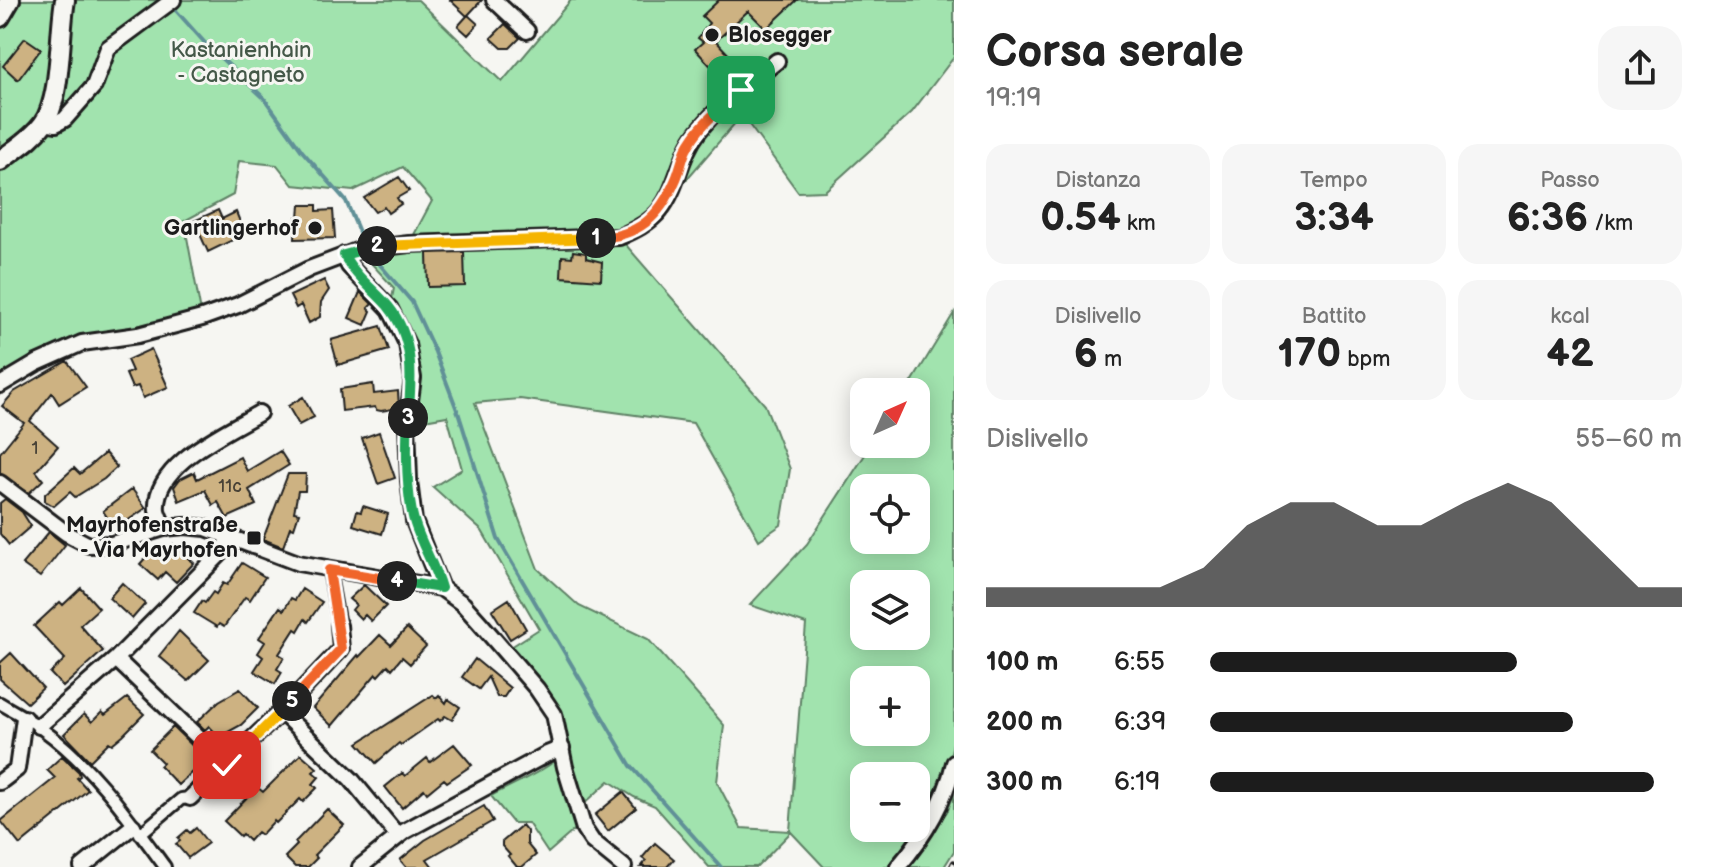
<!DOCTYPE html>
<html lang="it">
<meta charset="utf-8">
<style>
body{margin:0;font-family:"Balsamiq Sans",sans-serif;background:#f6f6f6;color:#222;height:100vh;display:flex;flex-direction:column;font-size:30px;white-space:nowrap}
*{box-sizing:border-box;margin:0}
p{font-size:26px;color:#767676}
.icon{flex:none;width:44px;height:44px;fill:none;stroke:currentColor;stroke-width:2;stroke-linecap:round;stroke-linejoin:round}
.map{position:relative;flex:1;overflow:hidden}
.side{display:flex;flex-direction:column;background:#fff;width:760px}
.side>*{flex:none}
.needle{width:52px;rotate:45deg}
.buttons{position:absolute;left:850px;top:378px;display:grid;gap:16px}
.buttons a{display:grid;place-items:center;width:80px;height:80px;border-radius:16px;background:#fff;box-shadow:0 4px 20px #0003;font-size:40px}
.pin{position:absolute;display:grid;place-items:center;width:68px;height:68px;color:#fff;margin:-34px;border-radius:16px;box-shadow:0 4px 12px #0006}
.km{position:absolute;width:40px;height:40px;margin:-20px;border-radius:50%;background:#222;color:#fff;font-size:22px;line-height:40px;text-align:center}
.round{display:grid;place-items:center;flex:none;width:84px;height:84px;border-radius:24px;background:#f6f6f6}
.overview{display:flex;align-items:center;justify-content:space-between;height:136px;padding:0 32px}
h1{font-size:44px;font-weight:600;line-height:60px}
.stats{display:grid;grid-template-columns:repeat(3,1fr);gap:12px;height:136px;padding:8px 32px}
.stats div{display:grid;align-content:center;border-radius:20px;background:#f6f6f6;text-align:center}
.stats b{font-size:40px;font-weight:600}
.stats small{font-size:22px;font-weight:400}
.stats p{font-size:22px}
.chart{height:224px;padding:16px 32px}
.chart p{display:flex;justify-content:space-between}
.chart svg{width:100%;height:144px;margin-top:8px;fill:#1c1c1c;opacity:.7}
ul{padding:0 32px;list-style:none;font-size:26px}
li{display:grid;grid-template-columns:128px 96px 1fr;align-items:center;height:60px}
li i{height:20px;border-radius:10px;background:#1c1c1c}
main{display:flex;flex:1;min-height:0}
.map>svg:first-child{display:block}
.green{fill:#a1e3ae;stroke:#5e8065;stroke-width:2;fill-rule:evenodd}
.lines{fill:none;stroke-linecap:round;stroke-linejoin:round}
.stream{stroke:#609097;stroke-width:4}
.building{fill:#cdb282;stroke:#1c1c1c;stroke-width:2}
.pedestrian-casing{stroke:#1c1c1c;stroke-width:16}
.minor-casing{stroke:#1c1c1c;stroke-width:20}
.tertiary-casing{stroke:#1c1c1c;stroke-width:24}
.pedestrian{stroke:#f6f6f2;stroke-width:10}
.minor{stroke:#f6f6f2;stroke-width:14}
.tertiary{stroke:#f6f6f2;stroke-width:18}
.rail-casing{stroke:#1c1c1c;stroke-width:7}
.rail{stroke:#f6f6f2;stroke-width:4;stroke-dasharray:12;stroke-linecap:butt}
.split-1-casing{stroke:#fff;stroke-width:16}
.split-2-casing{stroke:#fff;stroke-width:16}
.split-3-casing{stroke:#fff;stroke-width:16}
.split-4-casing{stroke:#fff;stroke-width:16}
.split-5-casing{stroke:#fff;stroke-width:16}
.split-6-casing{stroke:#fff;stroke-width:16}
.split-1{stroke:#f0652b;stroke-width:10}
.split-2{stroke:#f5b400;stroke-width:10}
.split-3{stroke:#22a559;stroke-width:10}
.split-4{stroke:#22a559;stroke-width:10}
.split-5{stroke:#f0652b;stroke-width:10}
.split-6{stroke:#f5b400;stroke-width:10}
.poi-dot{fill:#1c1c1c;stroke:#f6f6f2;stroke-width:3}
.labels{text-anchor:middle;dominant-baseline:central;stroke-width:6;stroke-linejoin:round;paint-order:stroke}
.number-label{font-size:18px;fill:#484236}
.poi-label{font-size:22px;font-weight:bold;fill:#1c1c1c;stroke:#f6f6f2;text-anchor:end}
.park-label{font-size:22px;fill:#445848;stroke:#f6f6f2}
</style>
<main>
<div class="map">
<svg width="954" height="867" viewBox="0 0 954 867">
<rect width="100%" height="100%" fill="#f6f6f2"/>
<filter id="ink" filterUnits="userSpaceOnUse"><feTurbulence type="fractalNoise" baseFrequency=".0125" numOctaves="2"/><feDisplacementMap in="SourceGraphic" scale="16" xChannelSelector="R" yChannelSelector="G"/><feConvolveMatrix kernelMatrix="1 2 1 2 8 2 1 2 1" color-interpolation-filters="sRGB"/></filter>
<g filter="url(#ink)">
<path class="green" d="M0,0H418L502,82L571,0H954V57L912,112L825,191L798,192L742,115L660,210L619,237L765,405L790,469L781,525L759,540L693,423L520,399L475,403L538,569L579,606L648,639L724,725L717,782L741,828L790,831L806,624L750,605L807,544L872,444H916V392H906L954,313V738C946,787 921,830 889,867H824L791,832L757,867H709L655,806L634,797L609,781L582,806L580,825L548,853L528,823H513L491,796C511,785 534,776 552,763C595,733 532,673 511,647L539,629L482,531L433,487L462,469L447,416L407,423L413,378L390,309L394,288L359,250L409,244L432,201L403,167L353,191L293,185L277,165L239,161L233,195L184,221L202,318L82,343L0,385ZM864,488H916V540H864ZM864,584H916V636H864ZM864,680H916V732H864ZM864,776H916V828H864Z
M954,793V851L944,867H908L948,810Z"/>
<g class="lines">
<path class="stream" d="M171,5L205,43L264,98L302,151L346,201L364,244
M369,252L412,302L435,352L459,415L498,539L631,766L721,867"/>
</g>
<path class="building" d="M450,0H482L468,15L478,24L468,35L458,26L467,16Z
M719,0H797L766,29L748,11L716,41L733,59L718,74L695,49L703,42L698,38L709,23L702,16Z
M505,24L520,38L510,48H502L491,38Z
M25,38L41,49L18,80L3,66Z
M399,177L409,191L397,198L401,204L388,213L384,207L375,212L364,198Z
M300,205H317V211L333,210L335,238L295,239L296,217H299Z
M218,210L222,219L236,212L245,234L208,252L194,221Z
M573,251L586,253V258L602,262L601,280L561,277L562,256L572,257Z
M464,252L465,286L428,287L427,253Z
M324,280L329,290L321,302L320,317L309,323L301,305L296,308L290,296Z
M360,292L372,304L368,308L371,311L365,325L349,318Z
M381,326L389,350L338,365L331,340Z
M151,349L168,387L143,398L138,386L132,388L126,374L132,371L127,360Z
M67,361L86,387L59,404L52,393L30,421L58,446L36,471L43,480L29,493L0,473V453L24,423L2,406L14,392Z
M373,384L374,394L398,391L399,408L381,411L376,410L375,407L342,411L340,389Z
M303,397L314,417L299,425L288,406Z
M379,432L395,478L378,484L362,438Z
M280,451L289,465L249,490L256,505L227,518L218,502L213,505L205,490L179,501L174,487L180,479L194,472L197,479L240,457L247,471Z
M105,453L117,467L104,479L75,497L70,492L54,506L45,501V494L74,468L80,474Z
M288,474H306L305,491H298L294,512L299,513L294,528L290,527L283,547L263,539Z
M132,489L146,508L124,523L120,517L111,523L103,511Z
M5,499L22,512L31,526L9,545L0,534V503Z
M363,506L388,514L382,534L353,525L357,511L361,512Z
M49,532L65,545L40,577L22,564Z
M173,544L194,563L176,582L165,572L158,580L140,564L154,548L158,551L162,546L167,551Z
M242,563L265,577L250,600L245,597L224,627L219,624L217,627L194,613L202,601L205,603L213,592L216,594L223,583L227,585Z
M122,583L145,604L132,619L109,598Z
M364,585L386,606L371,621L365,615L361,619L352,610L356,605L349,599Z
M81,588L99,608L80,625L103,651L63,687L50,673L65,659L34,626L60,602L63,605Z
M302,589L322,602L308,622L305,619L298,631L295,629L279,654L284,657L277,669L282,672L275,684L254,671L263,657L258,653L265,642L259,638L280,607L284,610L291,598L295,600Z
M509,599L526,629L510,639L492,610Z
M407,628L426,646L410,664L402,657L392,669L388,665L378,676L376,674L332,726L313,708L358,655L359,657L380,635L391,645Z
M179,631L209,660L188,681L159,656Z
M11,653L43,688L27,703L0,679V663Z
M475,659L510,688L504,697H497L488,677L479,689L462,677Z
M240,689L258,708L241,725L219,737L209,726L205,730L197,722L219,701Z
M433,695L436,698L439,695L446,703L448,699L460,707L452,720L445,716L440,721L438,719L401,745L399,743L376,763L358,743Z
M127,698L144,714L123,735L112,744L109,742L90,761L64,734L84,714L92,722L102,712L105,715Z
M173,727L206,759L178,785L160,766L163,763L150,750Z
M454,744L472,765L447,782L444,779L427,793L424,789L402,808L385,787L402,773L405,776L427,758L430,762Z
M301,754L317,768L313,772L319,777L313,784L317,788L303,802L300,799L276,823L274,821L261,835L257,832L249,841L242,834L240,836L224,821L257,787L263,792Z
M62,756L79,772L80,776L77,778L88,790L20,845L1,821L55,778L47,770Z
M623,792L636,808L608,831L595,815Z
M484,806L493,821L427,859L433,867H406L400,860L425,840Z
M327,809L344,825L314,855L317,858L308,867H295L285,857L297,845L295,842Z
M522,825L527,831V844L536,855L522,867H517L508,856L510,855L502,846V842Z
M196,828L208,843L188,858L176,844L180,841L178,838L187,830L190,833Z
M655,843L674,859L667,867H641L646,861L642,858Z"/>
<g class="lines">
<g class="pedestrian-casing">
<path id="pedestrian" d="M329,570L339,625
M0,703C14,712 30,719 42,729C92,765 129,818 165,867
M140,834L181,799L190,798"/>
</g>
<g class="minor-casing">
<path id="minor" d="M494,0L527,31
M45,122L56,124L65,119L94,86L108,48L173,0
M344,255L349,266L390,309L407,344L413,378L407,423L409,481L414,521L441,588
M0,385L37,363L82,343L138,335L202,318L238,305L309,269L359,250L409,244L619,237C633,231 650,223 660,210C678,187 680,155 698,132C719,104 750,83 777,61
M0,483L66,533L89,545L112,544L164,528L185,526L206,528L298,563L441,588L463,604L480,623L537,689L554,714L565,767L584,829L592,841L624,867
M164,528C162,522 158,516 157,510C153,464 226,433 259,413
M116,659L227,765
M281,712L351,779L398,836
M39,726L116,659L221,553L230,537
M0,782L17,769L24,718
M190,798L281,712L341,649L339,625
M82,867L133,826
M360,867L405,831L547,754L562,748
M898,867C924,837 945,801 954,763"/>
</g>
<g class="tertiary-casing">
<path id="tertiary" d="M0,17L10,0
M0,161C15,149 32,139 43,124C62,99 59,32 65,0"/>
</g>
<use href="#pedestrian" class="pedestrian"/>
<use href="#minor" class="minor"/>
<use href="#tertiary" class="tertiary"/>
<g class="rail-casing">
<path id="rail" d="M952,867L954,863"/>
</g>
<use href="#rail" class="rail"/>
</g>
</g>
<g class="lines" filter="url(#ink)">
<g class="split-1-casing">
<path id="split-1" d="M596,238C638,237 660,217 676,179C680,170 682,159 686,150C698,125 721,108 741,90"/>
</g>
<g class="split-2-casing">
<path id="split-2" d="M377,246L596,238"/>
</g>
<g class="split-3-casing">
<path id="split-3" d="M377,246L344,255C354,275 373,289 388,306C415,339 412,379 408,418"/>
</g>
<g class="split-4-casing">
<path id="split-4" d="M397,581L441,588C435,566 422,546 415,524C406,496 406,448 408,418"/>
</g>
<g class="split-5-casing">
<path id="split-5" d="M292,701L341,649L329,570L397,581"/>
</g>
<g class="split-6-casing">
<path id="split-6" d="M227,765L292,701"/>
</g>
<use href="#split-1" class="split-1"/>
<use href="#split-2" class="split-2"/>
<use href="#split-3" class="split-3"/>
<use href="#split-4" class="split-4"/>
<use href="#split-5" class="split-5"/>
<use href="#split-6" class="split-6"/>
</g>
<g class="poi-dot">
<circle cx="712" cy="35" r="8"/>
<circle cx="315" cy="228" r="8"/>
<rect x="246" y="530" width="16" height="16" rx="4"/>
</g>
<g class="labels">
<g class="number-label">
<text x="35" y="448">1</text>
<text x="230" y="486">11c</text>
</g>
<g class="poi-label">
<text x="728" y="35" text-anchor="start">Blosegger</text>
<text x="299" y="228">Gartlingerhof</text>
<text x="238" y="525">Mayrhofenstraße<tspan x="238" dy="25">- Via Mayrhofen</tspan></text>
</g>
<g class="park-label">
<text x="241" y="50">Kastanienhain<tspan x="241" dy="25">- Castagneto</tspan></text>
</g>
</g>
</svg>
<div class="buttons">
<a><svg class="needle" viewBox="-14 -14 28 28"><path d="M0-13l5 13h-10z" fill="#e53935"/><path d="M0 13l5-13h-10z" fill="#767676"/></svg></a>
<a><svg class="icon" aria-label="locate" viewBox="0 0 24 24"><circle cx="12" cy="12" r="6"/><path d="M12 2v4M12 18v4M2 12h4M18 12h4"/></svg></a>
<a><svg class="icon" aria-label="layers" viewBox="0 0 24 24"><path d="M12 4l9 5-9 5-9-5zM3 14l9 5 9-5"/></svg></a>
<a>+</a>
<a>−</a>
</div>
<div class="pin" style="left:741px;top:90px;background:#1e9e55"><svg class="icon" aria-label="arrive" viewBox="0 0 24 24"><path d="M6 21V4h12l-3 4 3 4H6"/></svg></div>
<div class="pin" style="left:227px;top:765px;background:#d93025"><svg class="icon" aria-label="check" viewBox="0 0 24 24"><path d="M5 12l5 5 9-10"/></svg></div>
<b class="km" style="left:596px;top:238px">1</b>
<b class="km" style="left:377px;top:246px">2</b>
<b class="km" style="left:408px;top:418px">3</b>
<b class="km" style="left:397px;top:581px">4</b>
<b class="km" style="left:292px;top:701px">5</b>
</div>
<section class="side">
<div class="overview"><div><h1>Corsa serale</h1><p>19:19</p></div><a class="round"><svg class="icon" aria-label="share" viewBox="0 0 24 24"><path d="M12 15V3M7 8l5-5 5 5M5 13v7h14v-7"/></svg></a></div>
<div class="stats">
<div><p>Distanza</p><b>0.54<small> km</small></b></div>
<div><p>Tempo</p><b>3:34</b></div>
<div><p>Passo</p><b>6:36<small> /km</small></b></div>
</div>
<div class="stats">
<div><p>Dislivello</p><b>6<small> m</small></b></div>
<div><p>Battito</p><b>170<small> bpm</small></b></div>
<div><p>kcal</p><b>42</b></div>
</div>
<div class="chart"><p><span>Dislivello</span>55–60 m</p>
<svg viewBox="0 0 160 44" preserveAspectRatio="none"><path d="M0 44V38L10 38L20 38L30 38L40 38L50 32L60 19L70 12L80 12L90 19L100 19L110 12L120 6L130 12L140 25L150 38L160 38V44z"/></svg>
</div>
<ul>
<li><b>100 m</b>6:55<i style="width:65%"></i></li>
<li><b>200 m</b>6:39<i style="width:77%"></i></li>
<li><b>300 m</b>6:19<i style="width:94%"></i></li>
</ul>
</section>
</main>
